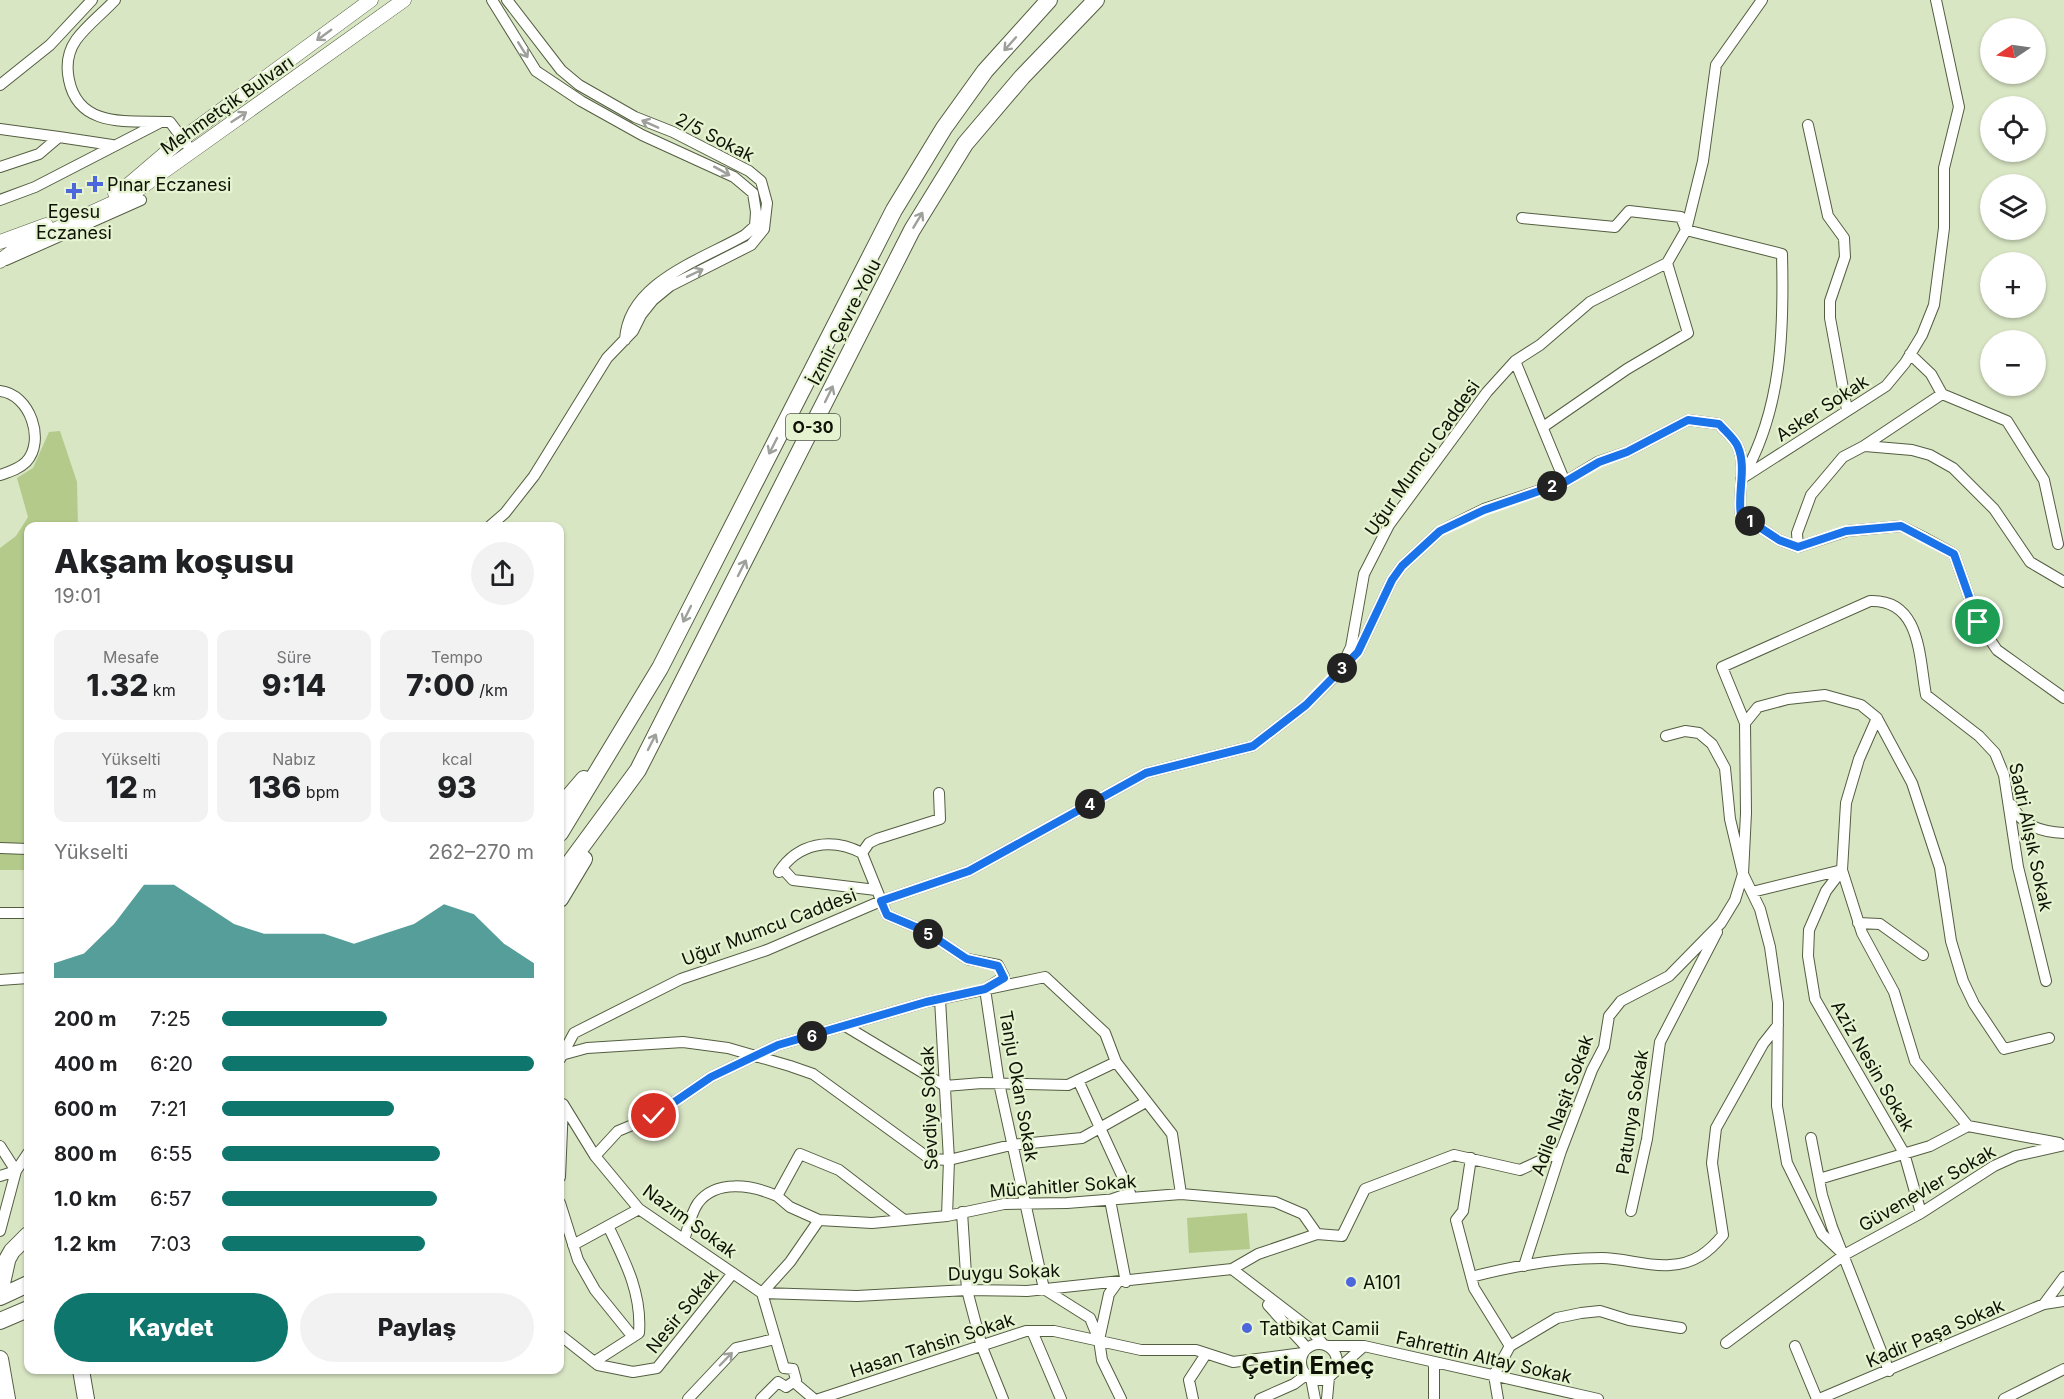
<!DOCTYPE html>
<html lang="tr">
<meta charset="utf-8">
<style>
body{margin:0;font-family:Inter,sans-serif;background:#f2f2f2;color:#202124;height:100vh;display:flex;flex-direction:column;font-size:22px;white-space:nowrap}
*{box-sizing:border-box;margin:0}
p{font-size:20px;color:#757577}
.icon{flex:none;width:33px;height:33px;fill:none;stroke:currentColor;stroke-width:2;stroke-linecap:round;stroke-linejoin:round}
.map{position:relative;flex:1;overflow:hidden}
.details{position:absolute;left:24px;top:522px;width:540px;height:852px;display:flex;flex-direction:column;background:#fff;border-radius:12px;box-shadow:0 2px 4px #0004}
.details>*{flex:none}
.needle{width:39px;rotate:257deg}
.tools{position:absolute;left:1980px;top:18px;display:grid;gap:12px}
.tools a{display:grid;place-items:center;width:66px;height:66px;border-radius:50%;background:#fff;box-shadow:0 2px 4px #0004;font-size:30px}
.pin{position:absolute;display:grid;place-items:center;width:51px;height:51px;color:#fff;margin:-26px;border:3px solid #fff;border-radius:50%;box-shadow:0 2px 6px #0007}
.km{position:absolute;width:30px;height:30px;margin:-15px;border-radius:50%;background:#222;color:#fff;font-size:16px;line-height:30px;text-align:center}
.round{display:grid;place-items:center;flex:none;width:63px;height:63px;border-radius:32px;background:#f2f2f2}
.headline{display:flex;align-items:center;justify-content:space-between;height:102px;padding:0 30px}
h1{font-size:33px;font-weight:800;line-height:45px}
.figures{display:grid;grid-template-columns:repeat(3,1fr);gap:9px;height:102px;padding:6px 30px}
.figures div{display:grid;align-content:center;border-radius:12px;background:#f2f2f2;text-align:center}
.figures b{font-size:30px;font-weight:800}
.figures small{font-size:16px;font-weight:400}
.figures p{font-size:16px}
.chart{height:168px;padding:12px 30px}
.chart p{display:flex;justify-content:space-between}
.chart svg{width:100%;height:108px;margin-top:6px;fill:#0f766e;opacity:.7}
.button{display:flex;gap:12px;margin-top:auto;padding:12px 30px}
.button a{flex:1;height:69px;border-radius:36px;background:#0f766e;color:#fff;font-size:24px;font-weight:800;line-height:69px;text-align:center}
.button a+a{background:#f2f2f2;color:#202124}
ul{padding:0 30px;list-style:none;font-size:20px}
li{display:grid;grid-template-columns:96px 72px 1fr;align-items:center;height:45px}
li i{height:15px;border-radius:8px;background:#0f766e}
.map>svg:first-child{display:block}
.green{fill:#b3ca8b}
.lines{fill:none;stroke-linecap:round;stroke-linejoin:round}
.minor-casing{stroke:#535e40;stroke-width:12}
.major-casing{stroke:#535e40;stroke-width:15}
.highway-casing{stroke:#535e40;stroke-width:18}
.minor{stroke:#fff;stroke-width:10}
.major{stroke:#fff;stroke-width:14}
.highway{stroke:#fff;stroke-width:16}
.oneway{stroke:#9ea09b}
.route-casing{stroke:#fff;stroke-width:12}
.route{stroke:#1a73e8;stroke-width:8}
.poi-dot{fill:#4c67db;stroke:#e6f3d1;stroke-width:2}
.labels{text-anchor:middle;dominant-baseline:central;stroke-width:4.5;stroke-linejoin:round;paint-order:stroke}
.shield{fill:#e6f3d1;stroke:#4e5543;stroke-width:1.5}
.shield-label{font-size:16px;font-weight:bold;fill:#0d1106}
.street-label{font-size:18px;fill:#0d1106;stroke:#e6f3d1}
.poi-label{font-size:18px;fill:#0d1106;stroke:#e6f3d1;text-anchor:start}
.district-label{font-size:24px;font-weight:bold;fill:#0d1106;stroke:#e6f3d1}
</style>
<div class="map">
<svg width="2064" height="1399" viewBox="0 0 2064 1399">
<rect width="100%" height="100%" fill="#d9e6c4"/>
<path class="green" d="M60,431L77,482L78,526H28V870H0V548L16,536L28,517L17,478L33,468L49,432Z
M1247,1213L1250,1249L1189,1253L1187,1218Z"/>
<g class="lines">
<g class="minor-casing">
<path id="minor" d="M115,0C103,13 86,26 76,40C67,53 66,66 69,80C79,130 131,120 170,122L191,150
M492,0L536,71L581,101L642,135L734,177L753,193L756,212L755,226L745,235C702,260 628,282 625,340
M0,85L50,45L92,0
M1808,125L1828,216L1844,238L1845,257L1830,301V318L1847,410
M0,129L59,137
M0,167L39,154L59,137L112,145
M0,200L35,187L159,123
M1522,218L1615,227L1629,211L1681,217L1686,230L1782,254C1784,331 1782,409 1743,477
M6,260L141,200
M1515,361L1565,482
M0,391C30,394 46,441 26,462C19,469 9,472 0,475
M1942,394L2007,421L2044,480L2058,544
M1543,427L1627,369L1688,333L1667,263L1686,230L1703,161L1716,65L1762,0
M1865,446L1912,450L1930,455L1953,468L1994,509L2030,562L2064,582
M1741,479L1886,386L1905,363L1922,335L1934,305L1944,228V168L1959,107L1936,0
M490,526L505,513L534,476L607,358L633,331L641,315L653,300L670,286L751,245L764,229L767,203L761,181L749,171L673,132L635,117L579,85L561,70L507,0
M1798,547L1847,531L1901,526L1923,537L1954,554L1978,622L1997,650L2064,698
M1798,547L1797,533L1811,495L1843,457L1864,446L1942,394L1931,374L1910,354
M1347,663L1358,652L1392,580L1402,566L1440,531L1484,509L1565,482L1598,462L1627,452L1688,420L1719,424C1725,431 1735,439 1738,447C1747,468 1737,494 1741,515L1779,540L1798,547
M1877,718L1912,783L1940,868L1951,941L1963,981L1974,1004L2004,1049L2049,1038
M1745,723L1758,707L1788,699L1825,695L1861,705L1877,718L1859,759L1846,803L1842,870L1862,933L1894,992L1915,1061L1968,1126
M939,793L940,819L877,839L869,843L862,853L887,915L925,931L967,959L998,965L1004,977L985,989L999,1083L1044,1289L1090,1318L1099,1340
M2012,805C2022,826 2041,832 2064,833
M0,848L28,849
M782,868L793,880L876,890
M1842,870L1826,891L1809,930L1808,956L1815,999L1904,1153L1921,1213
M779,872C798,843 831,837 862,853
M1752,892L1842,870
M0,913H28
M1858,923L1880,924L1923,955
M0,980L28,978
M940,999L949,1160L947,1216
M847,1027L945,1086L982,1083L1068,1085L1116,1062
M565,1054L587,1048L683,1042L728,1048L790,1066L813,1074L930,1159L949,1160L1011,1145L1082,1138L1146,1102
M560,1059L574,1033L681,979L767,950L881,901L969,871L1146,773L1253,746L1306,705L1339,672L1351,647L1364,574L1389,525L1487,392L1515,361L1540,345L1590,302L1667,263
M1078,1080L1130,1193L1110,1200L1126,1282
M563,1104L595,1156L639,1209L762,1293L784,1368
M1968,1126L2059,1143
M1811,1138L1822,1195L1832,1227L1889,1371
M0,1146L16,1171
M595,1156L618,1131L654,1116L711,1077L778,1045L926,1002L1045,977L1105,1033L1116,1062L1172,1134L1181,1194
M1471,1158L1463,1211L1456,1220L1474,1288L1510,1346L1494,1375L1498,1399
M0,1176L16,1171
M560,1177L563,1105
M1819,1179L1930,1146L1968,1126
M560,1203L578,1260L595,1290L633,1337
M1631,1211L1647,1139L1660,1042L1717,932
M962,1212L967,1290L982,1347L1003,1399
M819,1220L790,1207L777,1196L800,1154L839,1170L904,1220
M0,1231L16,1171L28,1153
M684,1240C688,1228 691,1213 698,1203C716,1179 752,1185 777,1196
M573,1245L639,1209
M1844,1255L1822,1234L1787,1163L1777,1106L1778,1003L1770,947L1760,909L1743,874L1746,813L1745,723L1722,667L1870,601C1921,599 1919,657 1926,695L1979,736L1995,753L2004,775L2018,867L2046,981
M1524,1266L1561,1151L1592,1070L1604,1047L1609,1016L1621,1001L1669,976L1721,923L1735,900L1743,874L1730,819L1725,768L1712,744L1699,733L1685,731L1666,736
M1232,1269L1258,1254L1317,1234L1342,1236L1365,1189L1454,1155L1520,1170L1561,1151
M1471,1277C1513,1266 1558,1258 1602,1258C1624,1258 1648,1267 1670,1265C1694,1264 1709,1252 1723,1235L1712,1163L1716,1128L1763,1044L1778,1025
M1117,1283L1109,1294L1099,1340L1102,1360L1121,1399
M762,1293L790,1262L819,1220L872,1223L947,1216L1004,1204L1067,1203L1181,1194L1275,1202L1303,1214L1317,1234
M762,1293L857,1296L967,1290L1027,1291L1232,1269L1309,1328L1323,1344
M2044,1304L2064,1277
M1268,1305L1307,1348
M1032,1331L1061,1399
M560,1335L598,1365L633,1372L657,1368L733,1273
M1726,1343L1844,1255L1921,1213L1994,1166L2016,1156L2064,1145
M1301 1362a18 18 0 1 1 36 0a18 18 0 1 1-36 0Z
M1328,1346H1364L1598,1399
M1510,1346L1557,1318L1581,1313L1600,1311L1629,1320L1681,1328
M1795,1346L1817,1399
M594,1362L639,1333C642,1293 625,1261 608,1226
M1311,1378L1315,1399
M778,1382L786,1387L796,1380L793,1369L784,1368
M795,1383L814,1399
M688,1399L736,1348L775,1339
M761,1399L778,1382
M819,1399L1026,1331H1054L1141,1350H1196L1233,1362L1303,1353
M1193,1399L1189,1380L1206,1354
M1260,1399L1294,1384L1306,1375
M1327,1399L1329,1377L1364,1346
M1434,1399V1364
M1819,1399L2044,1304L2064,1301
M2004,1399L2064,1369"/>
</g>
<g class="major-casing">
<path id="major" d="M115,193L127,186L182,139L371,0
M0,242L46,225
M0,261L21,245L132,194L404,0"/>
</g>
<g class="highway-casing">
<path id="highway" d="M560,807L584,779
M560,833L660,668L894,210L944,128L985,71L1049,0
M560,876L638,770L912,230L965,144L1022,77L1096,0
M560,899L584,859
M0,1272L12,1251L28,1235
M0,1292L7,1261
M0,1297L28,1284
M0,1321L28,1309
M0,1359L7,1399
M81,1370L86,1399"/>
</g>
<use href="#minor" class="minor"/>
<use href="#major" class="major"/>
<use href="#highway" class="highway"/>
</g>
<defs><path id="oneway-shaft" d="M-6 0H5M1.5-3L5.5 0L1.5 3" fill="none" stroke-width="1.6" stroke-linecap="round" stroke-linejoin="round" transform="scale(1.5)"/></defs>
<g class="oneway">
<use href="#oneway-shaft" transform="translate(324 35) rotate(144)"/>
<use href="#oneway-shaft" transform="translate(1010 44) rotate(132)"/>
<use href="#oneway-shaft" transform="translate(523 50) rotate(58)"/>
<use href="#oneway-shaft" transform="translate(239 117) rotate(-33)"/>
<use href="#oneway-shaft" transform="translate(650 124) rotate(-156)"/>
<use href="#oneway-shaft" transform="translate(722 171) rotate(29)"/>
<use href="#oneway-shaft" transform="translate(918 220) rotate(-59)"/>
<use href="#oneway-shaft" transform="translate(695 273) rotate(-26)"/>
<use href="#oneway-shaft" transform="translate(829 394) rotate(-64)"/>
<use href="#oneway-shaft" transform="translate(773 446) rotate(117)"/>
<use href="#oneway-shaft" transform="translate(742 568) rotate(-63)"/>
<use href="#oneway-shaft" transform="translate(687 614) rotate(116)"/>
<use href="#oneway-shaft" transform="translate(652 742) rotate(-63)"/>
<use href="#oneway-shaft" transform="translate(726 1359) rotate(-46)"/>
</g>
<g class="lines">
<g class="route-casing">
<path id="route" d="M654,1116L711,1077L778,1045L926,1002L985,989L1004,978L998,966L967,959L925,931L887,915L881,901L969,871L1146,773L1253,746L1306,705L1358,652L1392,580L1402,566L1440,531L1484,510L1565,482L1599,462L1627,452L1688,420L1719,424C1725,431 1735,439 1738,447C1747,468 1737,494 1741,515L1779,540L1798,547L1846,531L1901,526L1954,554L1978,622"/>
</g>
<use href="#route" class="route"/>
</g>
<g class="poi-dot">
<path d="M92 175h6v6h6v6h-6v6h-6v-6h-6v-6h6z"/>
<path d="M71 182h6v6h6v6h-6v6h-6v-6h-6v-6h6z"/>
<circle cx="1351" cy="1282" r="6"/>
<circle cx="1247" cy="1328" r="6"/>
</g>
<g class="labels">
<rect class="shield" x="786" y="414" width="54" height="26" rx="4.5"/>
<g class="shield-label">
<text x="813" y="427">O-30</text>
</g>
<g class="street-label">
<text transform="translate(227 105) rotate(-35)">Mehmetçik Bulvarı</text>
<text transform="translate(715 137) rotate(27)">2/5 Sokak</text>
<text transform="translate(844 322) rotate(-63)">İzmir Çevre Yolu</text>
<text transform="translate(1822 408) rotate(-33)">Asker Sokak</text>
<text transform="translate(1422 458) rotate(-55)">Uğur Mumcu Caddesi</text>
<text transform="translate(2031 837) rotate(78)">Sadri Alışık Sokak</text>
<text transform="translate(769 927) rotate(-21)">Uğur Mumcu Caddesi</text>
<text transform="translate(1873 1066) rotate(60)">Aziz Nesin Sokak</text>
<text transform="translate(1019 1086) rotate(80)">Tanju Okan Sokak</text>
<text transform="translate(1562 1105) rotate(-70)">Adile Naşit Sokak</text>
<text transform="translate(929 1108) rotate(-92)">Sevdiye Sokak</text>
<text transform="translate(1632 1112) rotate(-81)">Patunya Sokak</text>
<text transform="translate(1063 1186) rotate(-4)">Mücahitler Sokak</text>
<text transform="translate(1927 1188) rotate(-30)">Güvenevler Sokak</text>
<text transform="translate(690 1221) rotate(36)">Nazım Sokak</text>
<text transform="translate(1004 1272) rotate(-2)">Duygu Sokak</text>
<text transform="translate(682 1311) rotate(-51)">Nesir Sokak</text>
<text transform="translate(1935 1333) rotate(-23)">Kadir Paşa Sokak</text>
<text transform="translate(932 1345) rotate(-18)">Hasan Tahsin Sokak</text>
<text transform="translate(1484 1357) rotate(13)">Fahrettin Altay Sokak</text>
</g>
<g class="poi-label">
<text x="107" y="184">Pınar Eczanesi</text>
<text x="74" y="211" text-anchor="middle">Egesu<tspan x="74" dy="21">Eczanesi</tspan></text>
<text x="1363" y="1282">A101</text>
<text x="1259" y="1328">Tatbikat Camii</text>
</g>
<g class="district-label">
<text x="1308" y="1365">Çetin Emeç</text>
</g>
</g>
</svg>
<div class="tools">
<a><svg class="needle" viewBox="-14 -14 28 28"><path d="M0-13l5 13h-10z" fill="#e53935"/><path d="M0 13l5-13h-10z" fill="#757577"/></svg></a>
<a><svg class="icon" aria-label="locate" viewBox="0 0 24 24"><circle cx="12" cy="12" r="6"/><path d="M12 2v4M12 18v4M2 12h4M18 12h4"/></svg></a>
<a><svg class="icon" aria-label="layers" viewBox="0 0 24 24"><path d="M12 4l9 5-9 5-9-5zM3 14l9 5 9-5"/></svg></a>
<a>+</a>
<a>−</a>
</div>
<div class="pin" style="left:1978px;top:622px;background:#1e9e55"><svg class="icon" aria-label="arrive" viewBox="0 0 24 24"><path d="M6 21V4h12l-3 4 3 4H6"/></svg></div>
<div class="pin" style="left:654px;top:1116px;background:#d93025"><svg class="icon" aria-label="check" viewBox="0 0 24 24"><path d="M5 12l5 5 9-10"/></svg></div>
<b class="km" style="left:1750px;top:521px">1</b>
<b class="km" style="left:1552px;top:486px">2</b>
<b class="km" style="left:1342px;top:668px">3</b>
<b class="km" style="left:1090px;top:804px">4</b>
<b class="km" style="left:928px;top:934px">5</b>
<b class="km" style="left:812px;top:1036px">6</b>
<section class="details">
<div class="headline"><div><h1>Akşam koşusu</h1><p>19:01</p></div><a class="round"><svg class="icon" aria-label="share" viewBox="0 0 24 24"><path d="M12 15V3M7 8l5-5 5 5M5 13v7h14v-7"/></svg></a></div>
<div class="figures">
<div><p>Mesafe</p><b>1.32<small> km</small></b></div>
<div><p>Süre</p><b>9:14</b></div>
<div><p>Tempo</p><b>7:00<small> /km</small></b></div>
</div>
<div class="figures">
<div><p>Yükselti</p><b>12<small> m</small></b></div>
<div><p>Nabız</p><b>136<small> bpm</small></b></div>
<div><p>kcal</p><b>93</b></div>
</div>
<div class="chart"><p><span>Yükselti</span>262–270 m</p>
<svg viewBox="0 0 160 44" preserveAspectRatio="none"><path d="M0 44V38L10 34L20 22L30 6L40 6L50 14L60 22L70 26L80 26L90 26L100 30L110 26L120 22L130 14L140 18L150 30L160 38V44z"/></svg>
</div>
<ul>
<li><b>200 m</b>7:25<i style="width:53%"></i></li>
<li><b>400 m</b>6:20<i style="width:100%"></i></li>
<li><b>600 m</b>7:21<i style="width:55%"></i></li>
<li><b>800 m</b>6:55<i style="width:70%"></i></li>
<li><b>1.0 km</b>6:57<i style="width:69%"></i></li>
<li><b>1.2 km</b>7:03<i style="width:65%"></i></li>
</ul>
<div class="button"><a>Kaydet</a><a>Paylaş</a></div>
</section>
</div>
